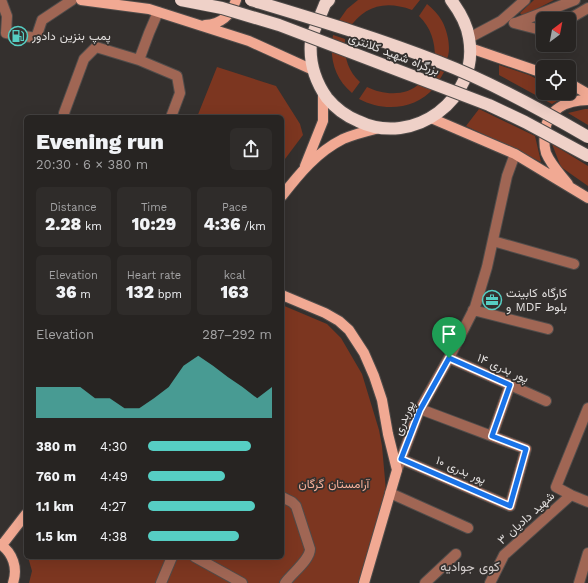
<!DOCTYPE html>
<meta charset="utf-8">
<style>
body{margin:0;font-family:"Work Sans",Vazirmatn,sans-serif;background:#2f2c2a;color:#f1f3f6;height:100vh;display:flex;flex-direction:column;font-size:15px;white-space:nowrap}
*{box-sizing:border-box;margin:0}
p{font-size:13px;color:#a4a4a5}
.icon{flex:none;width:22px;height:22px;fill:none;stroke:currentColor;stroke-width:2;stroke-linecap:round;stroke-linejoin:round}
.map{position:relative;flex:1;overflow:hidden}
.panel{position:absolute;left:24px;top:115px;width:260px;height:444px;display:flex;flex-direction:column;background:#272422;border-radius:6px;box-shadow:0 4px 16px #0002,0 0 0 1px #434140}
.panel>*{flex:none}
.needle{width:26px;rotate:32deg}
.tools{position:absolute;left:536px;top:12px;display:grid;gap:8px}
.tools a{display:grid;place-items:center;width:40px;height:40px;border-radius:6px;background:#272422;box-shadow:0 4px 16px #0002,0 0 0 1px #434140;font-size:20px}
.pin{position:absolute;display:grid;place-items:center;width:34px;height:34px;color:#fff;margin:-41px -17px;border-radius:50% 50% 50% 0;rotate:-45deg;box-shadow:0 0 4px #0007}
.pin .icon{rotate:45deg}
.round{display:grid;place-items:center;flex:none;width:42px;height:42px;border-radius:6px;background:#2f2c2a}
.overview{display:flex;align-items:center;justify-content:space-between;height:68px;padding:0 12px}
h1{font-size:22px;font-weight:800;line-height:30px}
.stats{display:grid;grid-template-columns:repeat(3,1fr);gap:6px;height:68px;padding:4px 12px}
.stats div{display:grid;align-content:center;border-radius:6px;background:#2f2c2a;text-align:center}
.stats b{font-size:17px;font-weight:800}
.stats small{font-size:11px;font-weight:400}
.stats p{font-size:11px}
.chart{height:112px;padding:8px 12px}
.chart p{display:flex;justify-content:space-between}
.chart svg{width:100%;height:72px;margin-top:4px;fill:#56cec3;opacity:.7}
ul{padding:0 12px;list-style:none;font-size:13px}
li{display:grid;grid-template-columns:64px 48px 1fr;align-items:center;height:30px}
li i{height:10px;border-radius:5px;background:#56cec3}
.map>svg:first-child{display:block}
.green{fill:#7c3620}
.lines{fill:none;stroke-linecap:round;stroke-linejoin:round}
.minor-casing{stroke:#504c4a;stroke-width:12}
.major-casing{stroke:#504c4a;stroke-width:12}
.highway-casing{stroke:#504c4a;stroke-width:14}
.minor{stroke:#a06654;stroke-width:10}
.major{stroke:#f1a993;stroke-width:10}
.highway{stroke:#efd1c8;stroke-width:12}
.highway-bridge-casing{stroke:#504c4a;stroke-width:14;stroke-linecap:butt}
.highway-bridge{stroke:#efd1c8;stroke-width:12}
.route-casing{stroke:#fff;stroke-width:8}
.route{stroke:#1a73e8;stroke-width:5}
.labels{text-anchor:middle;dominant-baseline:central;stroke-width:3.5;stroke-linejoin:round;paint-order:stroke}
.poi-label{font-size:12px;fill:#e1dedd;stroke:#34302e;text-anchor:start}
.street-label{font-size:12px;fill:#e1dedd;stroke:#34302e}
.park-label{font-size:12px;fill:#f6af99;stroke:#34302e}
.neighbourhood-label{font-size:13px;fill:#d2cccb;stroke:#34302e}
</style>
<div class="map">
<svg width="588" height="583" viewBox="0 0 588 583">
<rect width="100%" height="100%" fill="#34302e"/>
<path class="green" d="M358,0H420L412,10C384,0 364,6 348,30L335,26L347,9Z
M534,0H554L523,16L520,13Z
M427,4C433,9 438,14 442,21C448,32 452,51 446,61L435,58C435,41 431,28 419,16Z
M333,35L345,39C344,56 347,70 360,82L352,93C334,78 329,57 333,35Z
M499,65L529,75L543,82V93H567L569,94L552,104L499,75Z
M217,67L276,86L300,124L303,135L282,163V117H197Z
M431,67L444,72C441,77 438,83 434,88C415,110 383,112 359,99L367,87C383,95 406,97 420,83C424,78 428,73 431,67Z
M479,109L535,136L541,162L466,126Z
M588,109V125L568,113L585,109Z
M552,144L588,166V186L561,167Z
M282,305L327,324L341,338L362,374L379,430L382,446L386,491L359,583H29L32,571L28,557H282Z"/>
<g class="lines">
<g class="minor-casing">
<path id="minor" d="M1,0L7,16L6,33L36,38L42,20L72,0
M158,12L149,33L139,60L177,76L180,93L171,117
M569,19L588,8
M514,23L541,30L543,29
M516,23L575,0
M469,38L501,21L525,0
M65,117L64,113L84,59L96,47L139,60
M493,241L574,264
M473,310L548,329
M449,358L546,401
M588,408L556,487L571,495L588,502
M492,436L510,385
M401,459L510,506L526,449L420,409
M397,470L420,409L449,358L475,307L487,267L507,176L515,154
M390,493L468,528
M282,497L292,502L296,506L310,549C310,560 292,573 285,583
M195,557L242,583
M161,583L172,557
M425,583L456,554
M490,583L504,555L571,495
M579,583L588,553"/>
</g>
<g class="major-casing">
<path id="major" d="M81,0L149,9L249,41L313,70
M205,25C222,24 231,15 236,0
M470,48L543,73
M569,83L588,94
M431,118L515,154L588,198
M305,166L323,121V92
M568,184C561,175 551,165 546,153C544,146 544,139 545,132C547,109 567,100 588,100
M282,196C299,174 317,152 343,139C354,134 367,131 379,128
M282,295L325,313L339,321L349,330L364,353L374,376L382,400L388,434L397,470L364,583
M0,544C13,553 18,568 13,583
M2,545L26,514"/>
</g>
<g class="highway-casing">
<path id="highway" d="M329,0L325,4C321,15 313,30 311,41C309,62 315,81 327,98C336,109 346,116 358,121C413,148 480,99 469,38C467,24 460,12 451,0"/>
</g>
<use href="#minor" class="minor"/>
<use href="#major" class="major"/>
<use href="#highway" class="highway"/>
<g class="highway-bridge-casing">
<path id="highway-bridge" d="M181,0L222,8L279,25L489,105L525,122L588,156
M251,0C314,19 378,38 439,62C491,82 540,109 588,137"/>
</g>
<use href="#highway-bridge" class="highway-bridge"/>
</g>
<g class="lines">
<g class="route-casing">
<path id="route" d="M449,358L510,385L492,436L526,449L510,506L401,459L420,410Z"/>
</g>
<use href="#route" class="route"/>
</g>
<defs>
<g id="fuel-ring" transform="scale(1)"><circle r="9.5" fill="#34302e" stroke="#56cec3" stroke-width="1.5"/><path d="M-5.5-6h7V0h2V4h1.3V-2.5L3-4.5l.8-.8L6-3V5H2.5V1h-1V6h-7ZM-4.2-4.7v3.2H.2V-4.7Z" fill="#56cec3"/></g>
<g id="office-ring" transform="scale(1)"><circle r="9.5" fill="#34302e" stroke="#56cec3" stroke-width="1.5"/><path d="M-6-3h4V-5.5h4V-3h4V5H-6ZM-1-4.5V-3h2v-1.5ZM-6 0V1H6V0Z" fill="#56cec3"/></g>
</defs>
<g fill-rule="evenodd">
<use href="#fuel-ring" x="18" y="36"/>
<use href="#office-ring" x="492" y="300"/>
</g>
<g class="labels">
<g class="poi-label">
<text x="32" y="36">پمپ بنزین دادور</text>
<text x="506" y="293">کارگاه کابینت<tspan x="506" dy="14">و MDF بلوط</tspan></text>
</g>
<g class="street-label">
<text transform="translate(394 54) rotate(21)">بزرگراه شهید کلانتری</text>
<text transform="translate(503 368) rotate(24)">پور بدری ۱۴</text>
<text transform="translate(404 418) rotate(-67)">پوربدری</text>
<text transform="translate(461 470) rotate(23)">پور بدری ۱۰</text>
<text transform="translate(526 518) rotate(-42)">۳ شهید دادیان</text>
</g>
<g class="park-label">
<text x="334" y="484">آرامستان گرگان</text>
</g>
<g class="neighbourhood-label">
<text x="470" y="566">کوی جوادیه</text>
</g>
</g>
</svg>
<div class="tools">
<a><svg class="needle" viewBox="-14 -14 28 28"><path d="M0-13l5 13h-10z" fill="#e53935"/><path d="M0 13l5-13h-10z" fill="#a4a4a5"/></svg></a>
<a><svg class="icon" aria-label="locate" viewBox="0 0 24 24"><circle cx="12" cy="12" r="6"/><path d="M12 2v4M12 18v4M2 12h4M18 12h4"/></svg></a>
</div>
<div class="pin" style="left:449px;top:358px;background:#1e9e55"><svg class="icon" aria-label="arrive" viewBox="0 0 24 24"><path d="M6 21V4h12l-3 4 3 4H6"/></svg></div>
<section class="panel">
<div class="overview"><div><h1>Evening run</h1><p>20:30 · 6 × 380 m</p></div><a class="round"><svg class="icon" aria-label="share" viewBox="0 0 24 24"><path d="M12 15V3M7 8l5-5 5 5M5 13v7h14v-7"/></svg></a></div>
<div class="stats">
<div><p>Distance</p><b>2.28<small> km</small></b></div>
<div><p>Time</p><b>10:29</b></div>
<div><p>Pace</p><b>4:36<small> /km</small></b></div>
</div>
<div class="stats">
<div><p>Elevation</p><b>36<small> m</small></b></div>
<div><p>Heart rate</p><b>132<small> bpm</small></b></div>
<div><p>kcal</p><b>163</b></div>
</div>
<div class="chart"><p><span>Elevation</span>287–292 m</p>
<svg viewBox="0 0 160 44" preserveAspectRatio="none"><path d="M0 44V25L10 25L20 25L30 25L40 32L50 32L60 38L70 38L80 32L90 25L100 12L110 6L120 12L130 19L140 25L150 32L160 25V44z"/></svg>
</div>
<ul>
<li><b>380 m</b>4:30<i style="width:83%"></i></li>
<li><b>760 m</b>4:49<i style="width:62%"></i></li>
<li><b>1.1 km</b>4:27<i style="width:86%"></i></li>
<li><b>1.5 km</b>4:38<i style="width:73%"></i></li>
</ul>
</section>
</div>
